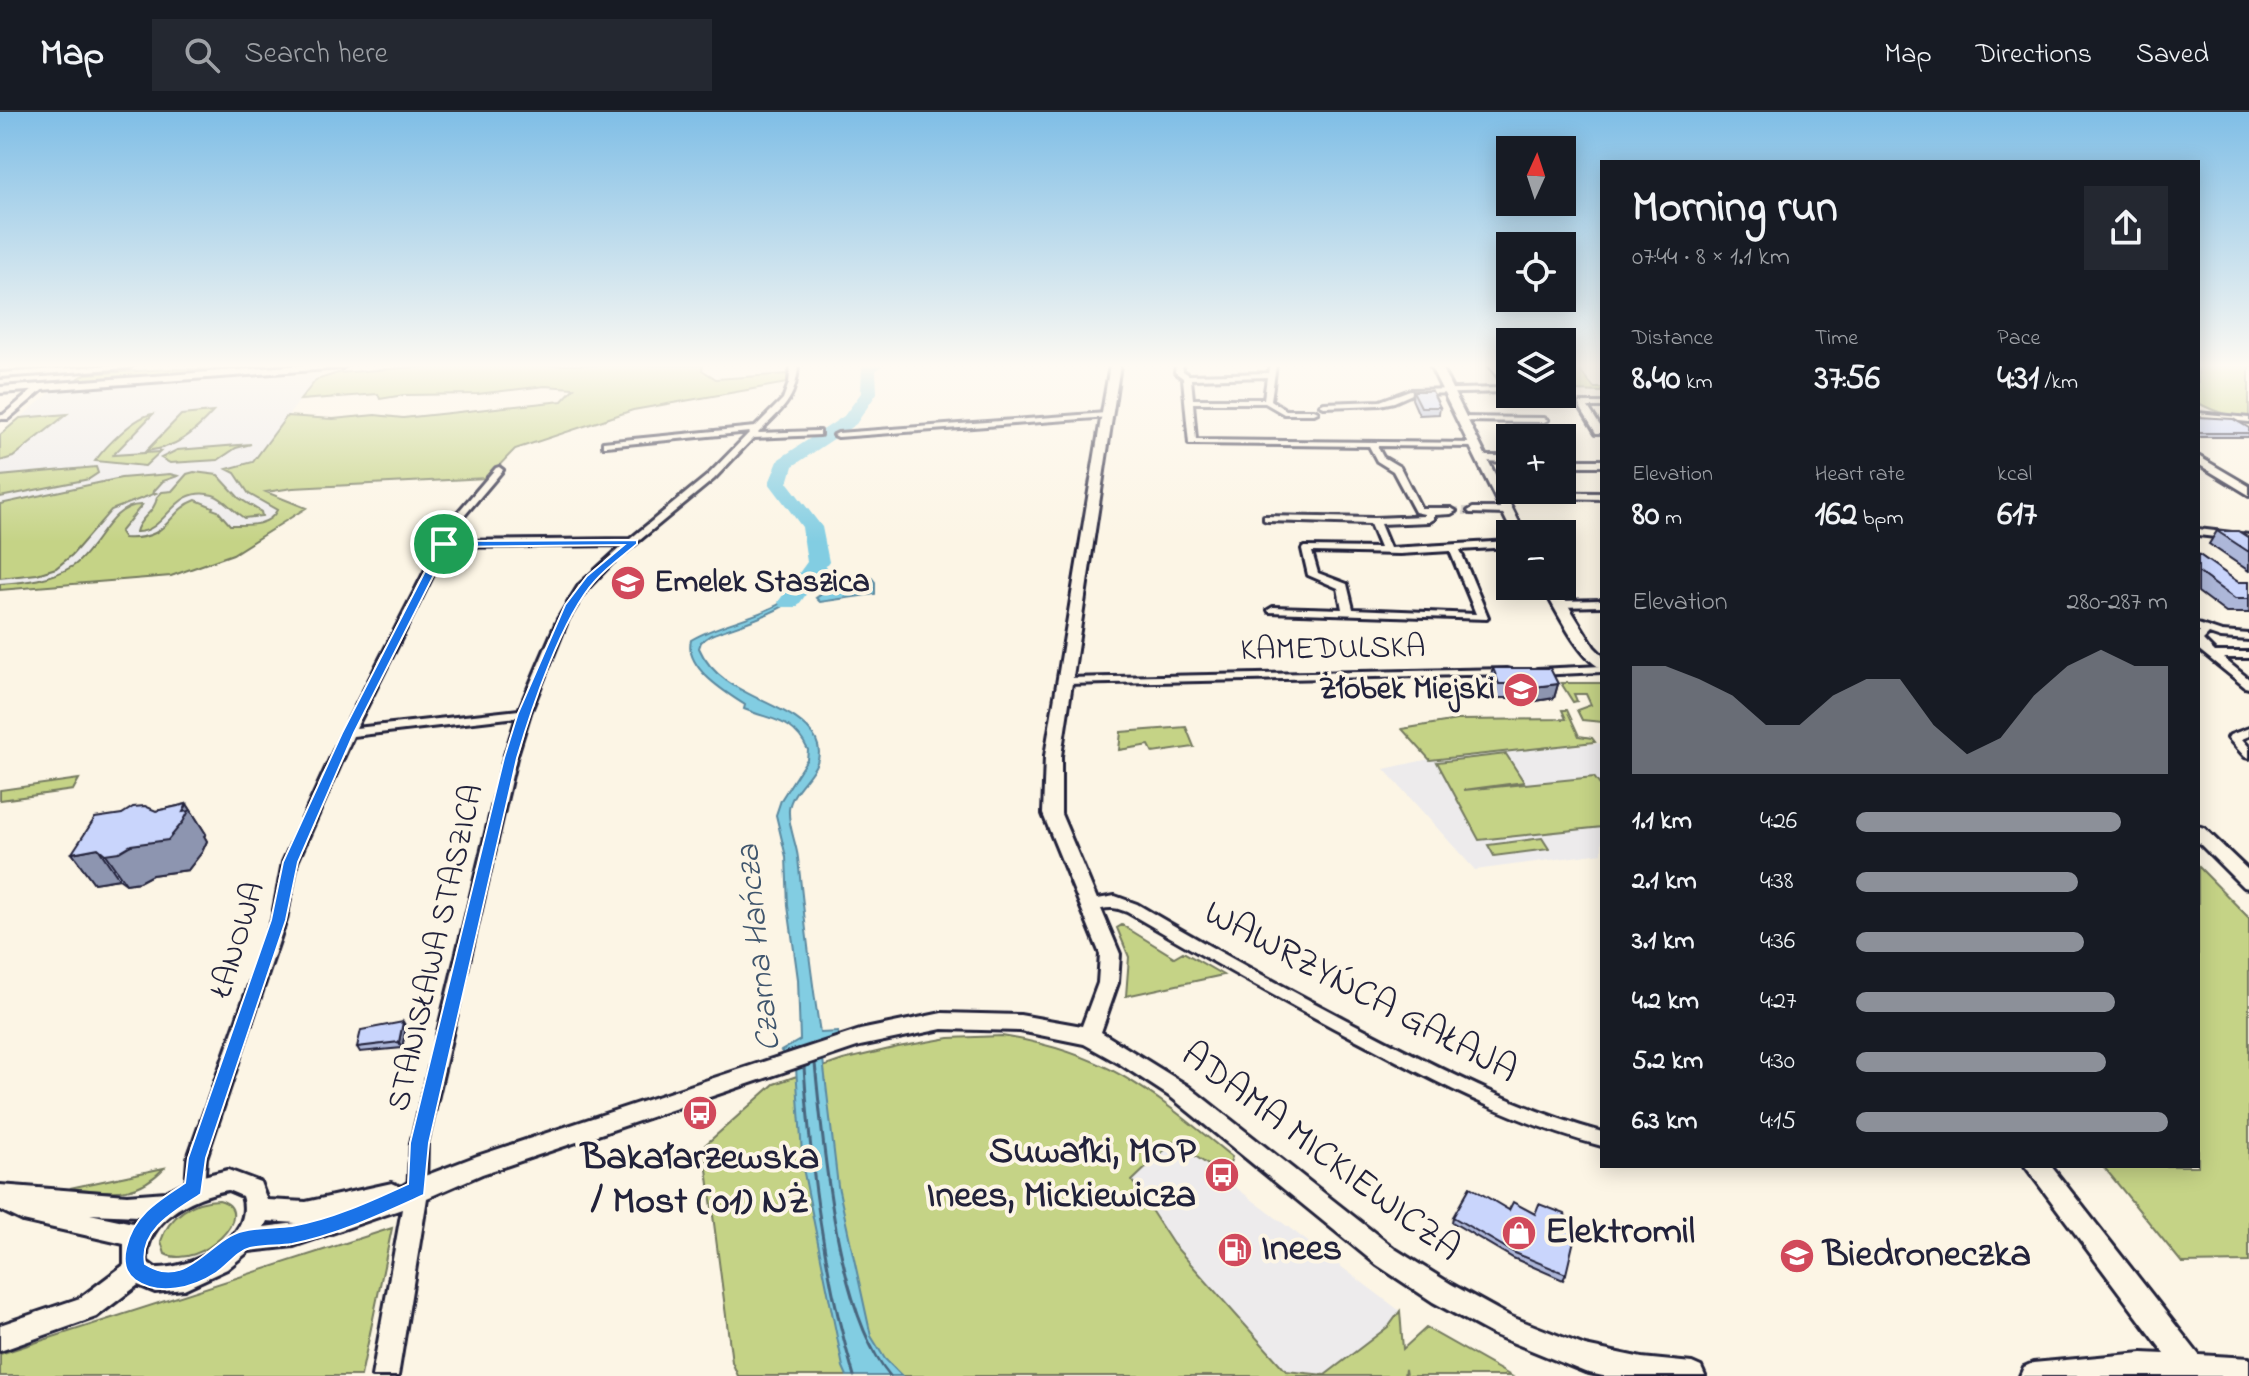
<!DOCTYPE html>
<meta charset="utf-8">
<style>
body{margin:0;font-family:"Indie Flower",sans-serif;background:#242831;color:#f1f3f6;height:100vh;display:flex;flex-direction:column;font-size:30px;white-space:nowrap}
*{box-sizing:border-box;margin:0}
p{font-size:26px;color:#9ea1a6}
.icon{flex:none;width:44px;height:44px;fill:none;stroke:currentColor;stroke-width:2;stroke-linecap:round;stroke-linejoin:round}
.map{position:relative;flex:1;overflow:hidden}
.sheet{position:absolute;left:1600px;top:48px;width:600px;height:1008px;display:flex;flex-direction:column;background:#171b24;border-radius:0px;box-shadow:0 4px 20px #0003}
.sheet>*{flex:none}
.needle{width:52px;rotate:3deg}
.fabs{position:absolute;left:1496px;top:24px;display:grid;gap:16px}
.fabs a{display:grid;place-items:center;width:80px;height:80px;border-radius:0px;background:#171b24;box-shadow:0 4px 20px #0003;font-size:40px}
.pin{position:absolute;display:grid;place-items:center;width:68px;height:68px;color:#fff;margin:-34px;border:4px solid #fff;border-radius:50%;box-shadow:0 2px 8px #0007}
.round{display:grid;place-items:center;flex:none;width:84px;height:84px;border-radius:0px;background:#242831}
.headline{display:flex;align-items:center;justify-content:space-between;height:136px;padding:0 32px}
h1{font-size:44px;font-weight:700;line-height:60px}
.metrics{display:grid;grid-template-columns:repeat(3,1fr);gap:12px;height:136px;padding:8px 32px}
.metrics div{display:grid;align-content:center}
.metrics b{font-size:34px;font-weight:700}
.metrics small{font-size:22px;font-weight:400}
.metrics p{font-size:22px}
.chart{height:224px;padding:16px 32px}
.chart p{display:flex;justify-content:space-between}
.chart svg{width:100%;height:144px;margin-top:8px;fill:#8c9099;opacity:.7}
ul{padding:0 32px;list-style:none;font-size:26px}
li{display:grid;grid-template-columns:128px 96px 1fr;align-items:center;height:60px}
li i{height:20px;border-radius:10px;background:#8c9099}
header{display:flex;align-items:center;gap:48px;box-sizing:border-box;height:112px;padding:0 40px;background:#171b24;border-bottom:2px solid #363941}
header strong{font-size:38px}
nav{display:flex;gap:44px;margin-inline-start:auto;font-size:28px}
.search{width:560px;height:72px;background:#242831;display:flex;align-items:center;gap:20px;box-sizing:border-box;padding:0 28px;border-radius:0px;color:#9ea1a6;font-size:30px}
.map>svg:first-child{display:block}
.built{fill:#edebec}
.green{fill:#c5d386;stroke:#747a60;stroke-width:2}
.water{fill:#82cde2;stroke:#5c899f;stroke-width:2}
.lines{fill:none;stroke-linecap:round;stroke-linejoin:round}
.shore{stroke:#48667e;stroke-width:3}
.river{fill:#82cde2;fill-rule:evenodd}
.street-tunnel{stroke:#d0cbc3;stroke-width:8;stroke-dasharray:8 4;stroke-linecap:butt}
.street-casing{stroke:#22223b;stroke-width:6}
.secondary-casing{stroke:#22223b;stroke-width:6}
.street{fill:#fcf5e5;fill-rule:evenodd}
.secondary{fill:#fcf5e5;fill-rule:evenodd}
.wall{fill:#adb7d9;stroke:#22223b;stroke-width:2}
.shaded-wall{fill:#8d95b0;stroke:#22223b;stroke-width:2}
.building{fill:#c9d5fc;stroke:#22223b;stroke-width:2}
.route{fill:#1a73e8;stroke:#fff;stroke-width:2;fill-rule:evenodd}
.labels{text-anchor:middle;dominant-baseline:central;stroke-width:8;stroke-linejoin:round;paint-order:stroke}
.poi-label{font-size:32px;font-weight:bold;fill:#22223b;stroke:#fcf5e5;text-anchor:start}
.street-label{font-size:32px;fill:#22223b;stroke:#fcf5e5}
.water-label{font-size:34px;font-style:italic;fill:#3f556d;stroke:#fcf5e5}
.near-street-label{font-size:38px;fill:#22223b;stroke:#fcf5e5}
.near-poi-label{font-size:38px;font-weight:bold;fill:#22223b;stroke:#fcf5e5;text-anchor:start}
</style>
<header>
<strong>Map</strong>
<div class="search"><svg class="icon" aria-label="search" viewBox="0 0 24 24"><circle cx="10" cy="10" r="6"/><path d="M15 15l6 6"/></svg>Search here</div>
<nav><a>Map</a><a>Directions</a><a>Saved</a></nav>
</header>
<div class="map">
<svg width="2249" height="1264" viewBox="0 0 2249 1264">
<rect width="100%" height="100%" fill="#fcf5e5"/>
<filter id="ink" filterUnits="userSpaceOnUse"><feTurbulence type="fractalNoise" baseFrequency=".0125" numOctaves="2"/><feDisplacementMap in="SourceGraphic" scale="16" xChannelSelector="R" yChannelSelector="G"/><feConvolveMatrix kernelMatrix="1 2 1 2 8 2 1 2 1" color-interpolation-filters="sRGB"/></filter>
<g filter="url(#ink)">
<path class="built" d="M321,261L253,349L251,375L306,396L233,442L0,478V323L51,280Z
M1602,631V741L1475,758L1384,657L1434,646Z
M1174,1029L1400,1199L1391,1212L1326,1262L1285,1258L1173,1132L1131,1068Z"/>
<path class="green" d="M441,253H703L702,258L716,267L787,262V271L633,298L515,337L487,366L293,376L266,380L306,396L233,442L171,464L0,478V472C26,470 50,468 73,454C96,439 111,391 142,393L120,420L124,426C171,429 166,399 196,388L213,395L212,397L218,399L230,413C247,413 269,415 277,398L249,382L235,361L227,357L253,350L287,304L333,307L375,303L403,306L562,289L574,276L545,274L478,282L404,283L380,287L378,282C351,284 327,286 300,288L316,268L338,261Z
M1562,253H1575L1594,276H1602V280L1574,279L1562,264Z
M2198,253H2249V307C2232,305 2213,299 2198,291Z
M170,257L231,258L70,271L86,262Z
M213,300C193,322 176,336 146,339L181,303Z
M67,302L13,345L0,349V323L20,306Z
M153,302L113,343L160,340L145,354L95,349C106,334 135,304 153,302Z
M251,332L236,336L218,348L170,351L161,346L177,338Z
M96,355L98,361L89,367L0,385V364Z
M194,360L218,363L239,386L261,400L262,404L244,406C234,400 224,386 213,383C173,372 167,421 136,420C139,405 155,401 157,385L162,380L172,379L187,362Z
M170,362L178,364L163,369L153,380L156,381L111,398L72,443L56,456L37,462L0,466V392L121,366Z
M1561,571H1602V610L1582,608L1577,598L1591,593L1586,582H1574L1577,589L1573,590Z
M1562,598H1567L1579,624L1592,626L1595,630L1430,648L1402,617L1457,608L1566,607Z
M1186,615L1194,635L1153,641L1149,633L1119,638L1121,620Z
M1506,642L1524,670L1464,678L1594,665L1602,676V715L1479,728L1437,650Z
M79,667L73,678L0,688V678Z
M1542,726L1549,737L1494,744L1488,733Z
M2198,754L2249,806V1150L2182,1151L2103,1054H2198Z
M1122,813L1174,845L1183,840L1223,863L1126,884L1129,845L1117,816Z
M1002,924C1108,941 1151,979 1232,1045L1225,1065L1174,1029L1132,1069L1173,1132L1286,1259L1325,1263L1389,1214L1400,1199L1403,1237L1426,1216L1511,1264H1406L1405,1257L1404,1264H738L732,1250L704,1034L774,972L843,948L898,935L949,926Z
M164,1056C135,1087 109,1079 70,1076Z
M219,1088C261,1099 200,1159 165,1142L161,1129C169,1104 193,1088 219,1088Z
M392,1116L361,1264H0V1242Z"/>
<path class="water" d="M815,461C799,499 746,509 711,523L701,530L699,536C721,588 797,589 816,628C830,657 791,672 789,698C788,714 796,730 798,746C804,804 811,863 820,921L838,920V923L823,947L838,1074L871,1224L885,1247L902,1264H847L843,1255L803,1056L796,956L781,939L800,928L798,867L788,794L786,745L776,703L781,688L807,647L808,638C793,606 772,609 744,597L745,593C725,580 684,555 691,528C721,510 760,506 789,486C800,479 801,465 815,461Z
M870,464L875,470V482L820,490L816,486L842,468Z"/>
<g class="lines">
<path class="shore" d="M815,951C823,1034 837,1201 890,1264
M804,955C811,1059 824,1164 854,1264"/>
<path class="river" d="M882,253L876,259L877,281L856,312L793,354L788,371L822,415L829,450L797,495H781L778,490L807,450L802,415L769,371L779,347L844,304L861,281L862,254Z"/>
<path class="street-tunnel" d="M1451,399H1473"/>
<g class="street-casing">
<path id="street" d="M114,253L132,254L128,256L0,265V261Z
M791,253H798C796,289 782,297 758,321L817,319H820V323L753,326L714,367L612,451L587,477L568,507L530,601L516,646L427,1031L426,1077L423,1083L417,1085L411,1083L408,1077L411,1031L504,646L517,605L353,624L297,750L286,808L206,1046L204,1076L201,1082L195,1084L189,1082L186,1076L188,1046L272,808L283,750L342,621L439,432L440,421L496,356L499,355L503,358L448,423V429L630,427L708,363L750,320L606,334H603V330L755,315L783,287L789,271ZM623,433L579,473L558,507L519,598L356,616L447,435Z
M1176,253H1182L1183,259L1189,263L1268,261L1270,253H1276L1271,288L1286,298H1314L1318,300L1314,302H1284L1265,291H1193L1196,328L1478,331L1479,333L1475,335L1377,334L1383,345L1400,355L1421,396H1451L1456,399L1451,402L1434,403V407L1429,410L1380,412L1390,436L1510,429V435L1460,438L1488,505L1487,507L1269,500L1268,498L1273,495L1342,497L1338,476L1308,463L1302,437L1304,435L1380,436L1370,412L1267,409L1264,408V404L1374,406L1424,404V402L1415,400L1393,359L1377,349L1369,334L1189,332L1183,266L1175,260ZM1267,265L1264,287H1193L1191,267ZM1450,439L1476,502L1353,497L1347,472L1318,461L1312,440L1400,442Z
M1489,253H1510V256H1498L1509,269L1510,280L1412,282L1394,290L1380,293L1324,295L1320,293L1324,291L1380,289L1410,278L1502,276L1501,269Z
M39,273L46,275L8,307H0V303H3Z
M1562,276H1570L1571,278L1562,280Z
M1580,291H1602V295H1588L1602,317V321H1596L1579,293Z
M1106,301H1109V305L838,325L834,323L838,321Z
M2198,301L2249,306V310L2198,305Z
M1459,305L1544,306L1548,308L1544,310L1462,309H1459Z
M1482,344H1510V350L1479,349L1478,347Z
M1562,348H1602V354H1562Z
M1499,380L1602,381V387L1496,385V381Z
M1473,396H1507L1512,399L1507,402L1470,401L1468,399Z
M2198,417L2249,423V429L2198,423Z
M1602,488V494L1559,495L1554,492L1559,489Z
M2198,512L2222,520L2249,522V528L2221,526L2209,522L2203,528L2215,540H2249V546H2223L2249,567V576L2245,575L2198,537V522L2200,519H2198Z
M1602,554V560L1537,563L1531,560L1537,557Z
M1507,557L1511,558L1513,560L1511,562L1065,572L1059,569L1065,566Z
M2249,616V624L2242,627L2249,635V646L2245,645L2228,626L2230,623Z
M1115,784L1137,792C1218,840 1300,884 1383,927C1455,964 1524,999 1602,1020V1034C1520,1013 1447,976 1372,936C1289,893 1208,847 1127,800C1107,791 1103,800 1086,797L1084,793L1086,789Z"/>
</g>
<g class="secondary-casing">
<path id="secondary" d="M305,253H347L342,256L0,281V275Z
M1110,253H1120L1061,644V702L1120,842L1118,871L1101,920L1188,974L1395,1137L1451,1172L1509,1204L1585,1234L1642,1246L1692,1251L1701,1255L1705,1264H1603L1585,1260L1492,1222L1433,1190L1377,1153L1172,986L1120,952L1084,932L1020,919L942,917L860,934L482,1062L427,1086L398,1264H372L402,1097L294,1134L249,1139L227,1157L184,1177L155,1180L138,1173L96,1205L0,1239V1213L80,1186L124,1153V1132L23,1109L0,1098V1073L127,1083L166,1080L195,1066L228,1058L260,1070L267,1088L306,1090L392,1071L401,1075L409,1070L477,1044L860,918L942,901L1020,903L1082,914L1098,871L1100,842L1043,702L1045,644ZM228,1078L242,1084C256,1128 190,1157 155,1156L147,1150C144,1108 193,1084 228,1078ZM90,1102L138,1104L133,1111ZM267,1109L296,1111L264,1115Z
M1430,253H1440L1525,422H1513Z
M2198,344L2249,374V383L2198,352Z
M1542,474H1556L1594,535L1602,543V556C1580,549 1555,495 1542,474Z
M2198,714L2204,716L2249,759V776L2243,775L2198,730Z
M2025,1054H2051L2199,1243L2249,1246V1264H2020L2024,1255L2033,1251L2142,1241L2165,1242Z"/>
</g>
<use href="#street" class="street"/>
<use href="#secondary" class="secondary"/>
</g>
<path class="wall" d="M1413,279L1440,295L1439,302L1419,303L1412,287Z
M2198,305L2249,316V325H2198Z
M2217,419L2249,426V459L2209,432Z
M2198,442L2238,470H2249V501H2226L2198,480Z
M1493,556L1558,572L1554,586L1523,591L1521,586H1496L1489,570Z
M187,692L206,722L204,724L207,729L202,740L188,758L152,763L139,770L126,772L119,767L94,771L72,741L122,702L156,699Z
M403,910L406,915L402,936L360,940L357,935Z
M1509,1098L1535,1102L1566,1162L1563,1168L1513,1146L1452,1110L1453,1105Z"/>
<path class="shaded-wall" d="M1558,572L1554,586L1523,591L1526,576Z
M187,692L206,722L204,724L207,729L202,740L188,758L152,763L139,770L126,772L105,742L131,733L183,700Z
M98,736L119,767L94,771L72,741Z
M403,910L406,915L402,936L399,930Z"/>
<path class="building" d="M1413,279H1432L1440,295H1421Z
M2198,305L2233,307L2249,316V321H2200L2198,320Z
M2217,419H2238L2249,426V440Z
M2198,442L2238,470H2249V487H2235L2198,460Z
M1493,556H1550L1558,572L1526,576L1524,572H1499Z
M187,692L183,700L189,699L183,710L168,728L131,733L119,740L105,742L98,736L72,741L95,706L122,702L133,695L145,694L156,699Z
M403,910L399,930L357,935L361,918Z
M1470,1075L1509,1098L1513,1090L1535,1102L1539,1092L1565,1102L1574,1128L1566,1162L1515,1141L1453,1105Z"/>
</g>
<linearGradient id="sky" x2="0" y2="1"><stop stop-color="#7fbee6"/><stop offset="0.59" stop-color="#fefaf3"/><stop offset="1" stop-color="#fefaf3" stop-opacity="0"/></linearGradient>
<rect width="2249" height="430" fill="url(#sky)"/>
<path class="route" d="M637,428V432C623,444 607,455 595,469C562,505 531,598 517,646L429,1031L424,1083C382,1102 338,1123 292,1132C278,1134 264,1133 250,1136C237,1139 227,1154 216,1161C193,1176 159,1185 135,1168C124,1160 123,1149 126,1136C133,1103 159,1088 185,1071L188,1046L271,808L283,750L342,621L439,432L444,429ZM624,433L587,464L565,493L518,601L504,646L410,1031L408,1072C371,1089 332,1107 292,1114C276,1116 259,1115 243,1119C210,1126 187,1179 145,1152C139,1117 177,1098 201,1082L206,1046L286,808L298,750L354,621L448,435Z"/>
<defs>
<g id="school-disc" transform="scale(1.8)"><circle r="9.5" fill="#d1495b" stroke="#fcf5e5"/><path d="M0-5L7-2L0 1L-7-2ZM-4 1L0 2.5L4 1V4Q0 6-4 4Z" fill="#fff"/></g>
<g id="bus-disc" transform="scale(1.8)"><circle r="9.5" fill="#d1495b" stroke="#fcf5e5"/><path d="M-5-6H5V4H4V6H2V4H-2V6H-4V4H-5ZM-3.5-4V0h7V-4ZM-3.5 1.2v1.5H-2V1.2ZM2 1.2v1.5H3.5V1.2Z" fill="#fff"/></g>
<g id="shop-disc" transform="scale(1.8)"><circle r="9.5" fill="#d1495b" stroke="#fcf5e5"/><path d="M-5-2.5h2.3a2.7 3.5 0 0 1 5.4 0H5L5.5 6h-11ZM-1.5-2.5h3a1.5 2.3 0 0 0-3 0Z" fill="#fff"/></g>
<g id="fuel-disc" transform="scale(1.8)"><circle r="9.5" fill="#d1495b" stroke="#fcf5e5"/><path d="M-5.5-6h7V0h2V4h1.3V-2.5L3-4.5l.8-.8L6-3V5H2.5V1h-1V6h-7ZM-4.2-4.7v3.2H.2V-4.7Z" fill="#fff"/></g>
</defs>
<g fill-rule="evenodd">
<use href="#school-disc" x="628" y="471"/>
<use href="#school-disc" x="1521" y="578"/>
<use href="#bus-disc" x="700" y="1001"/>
<use href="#bus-disc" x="1222" y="1063"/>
<use href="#shop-disc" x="1519" y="1121"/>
<use href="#fuel-disc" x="1235" y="1138"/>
<use href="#school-disc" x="1797" y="1144"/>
</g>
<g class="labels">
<g class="poi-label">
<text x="654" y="471">Emelek Staszica</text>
<text x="1495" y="578" text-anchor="end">Żłobek Miejski</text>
</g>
<g class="street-label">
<text transform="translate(1333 538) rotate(-1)">KAMEDULSKA</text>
<text transform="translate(239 828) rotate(-73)">ŁANOWA</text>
<text transform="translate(437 836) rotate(-77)">STANISŁAWA STASZICA</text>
</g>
<g class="water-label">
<text transform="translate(760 836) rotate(-96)">Czarna Hańcza</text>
</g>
<g class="near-street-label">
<text transform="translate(1360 881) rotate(28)">WAWRZYŃCA GAŁAJA</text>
<text transform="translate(1320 1041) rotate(37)">ADAMA MICKIEWICZA</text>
</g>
<g class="near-poi-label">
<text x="1196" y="1041" text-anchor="end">Suwałki, MOP<tspan x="1196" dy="44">Inees, Mickiewicza</tspan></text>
<text x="700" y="1047" text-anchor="middle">Bakałarzewska<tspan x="700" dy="44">/ Most (01) NŻ</tspan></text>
<text x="1545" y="1121">Elektromil</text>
<text x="1261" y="1138">Inees</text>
<text x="1823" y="1144">Biedroneczka</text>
</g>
</g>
</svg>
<div class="fabs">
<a><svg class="needle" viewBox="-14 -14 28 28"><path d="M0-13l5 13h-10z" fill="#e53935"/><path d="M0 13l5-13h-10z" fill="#9ea1a6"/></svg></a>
<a><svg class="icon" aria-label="locate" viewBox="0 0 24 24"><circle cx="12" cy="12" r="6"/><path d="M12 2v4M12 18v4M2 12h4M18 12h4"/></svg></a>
<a><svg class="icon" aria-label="layers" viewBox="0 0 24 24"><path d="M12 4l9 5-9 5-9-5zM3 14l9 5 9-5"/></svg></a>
<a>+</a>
<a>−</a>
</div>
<div class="pin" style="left:444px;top:432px;background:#1e9e55"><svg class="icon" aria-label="arrive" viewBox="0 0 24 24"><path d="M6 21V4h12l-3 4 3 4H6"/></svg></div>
<section class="sheet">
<div class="headline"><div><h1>Morning run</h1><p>07:44 · 8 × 1.1 km</p></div><a class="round"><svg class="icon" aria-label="share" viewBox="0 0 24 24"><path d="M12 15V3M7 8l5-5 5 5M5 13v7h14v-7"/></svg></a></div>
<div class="metrics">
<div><p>Distance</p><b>8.40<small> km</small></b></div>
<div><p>Time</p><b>37:56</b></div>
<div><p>Pace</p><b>4:31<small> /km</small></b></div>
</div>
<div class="metrics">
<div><p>Elevation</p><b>80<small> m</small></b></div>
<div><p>Heart rate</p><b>162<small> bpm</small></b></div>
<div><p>kcal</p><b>617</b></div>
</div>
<div class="chart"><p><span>Elevation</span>280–287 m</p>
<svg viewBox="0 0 160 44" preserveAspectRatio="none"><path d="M0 44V11L10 11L20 15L30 20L40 29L50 29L60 20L70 15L80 15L90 29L100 38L110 33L120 20L130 11L140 6L150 11L160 11V44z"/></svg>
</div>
<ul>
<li><b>1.1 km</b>4:26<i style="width:85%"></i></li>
<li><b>2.1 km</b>4:38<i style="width:71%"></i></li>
<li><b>3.1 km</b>4:36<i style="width:73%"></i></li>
<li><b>4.2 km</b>4:27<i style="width:83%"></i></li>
<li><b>5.2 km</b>4:30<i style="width:80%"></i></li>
<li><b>6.3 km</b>4:15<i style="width:100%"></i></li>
</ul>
</section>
</div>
